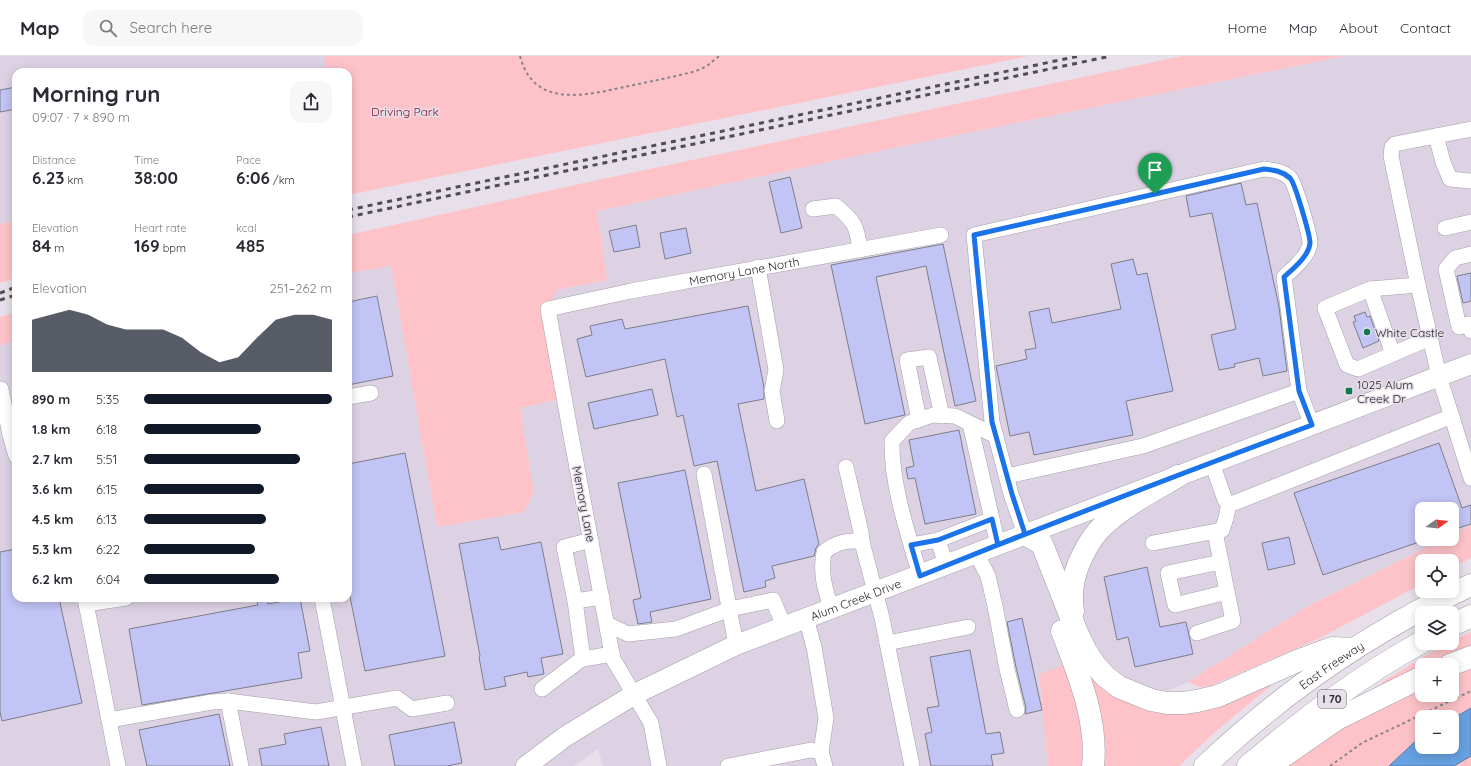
<!DOCTYPE html>
<meta charset="utf-8">
<style>
body{margin:0;font-family:Quicksand,sans-serif;background:#f7f7f7;color:#2b2b33;height:100vh;display:flex;flex-direction:column;font-size:15px;white-space:nowrap}
*{box-sizing:border-box;margin:0}
p{font-size:13px;color:#7c7c81}
.icon{flex:none;width:22px;height:22px;fill:none;stroke:currentColor;stroke-width:2;stroke-linecap:round;stroke-linejoin:round}
.map{position:relative;flex:1;overflow:hidden}
.sheet{position:absolute;left:12px;top:12px;width:340px;height:534px;display:flex;flex-direction:column;background:#fff;border-radius:12px;box-shadow:0 2px 10px #0003}
.sheet>*{flex:none}
.needle{width:26px;rotate:75deg}
.controls{position:absolute;left:1415px;top:446px;display:grid;gap:8px}
.controls a{display:grid;place-items:center;width:44px;height:44px;border-radius:8px;background:#fff;box-shadow:0 2px 10px #0003;font-size:20px}
.pin{position:absolute;display:grid;place-items:center;width:34px;height:34px;color:#fff;margin:-41px -17px;border-radius:50% 50% 50% 0;rotate:-45deg;box-shadow:0 0 4px #0007}
.pin .icon{rotate:45deg}
.round{display:grid;place-items:center;flex:none;width:42px;height:42px;border-radius:12px;background:#f7f7f7}
.overview{display:flex;align-items:center;justify-content:space-between;height:68px;padding:0 20px}
h1{font-size:22px;font-weight:800;line-height:30px}
.stats{display:grid;grid-template-columns:repeat(3,1fr);gap:6px;height:68px;padding:4px 20px}
.stats div{display:grid;align-content:center}
.stats b{font-size:17px;font-weight:800}
.stats small{font-size:11px;font-weight:400}
.stats p{font-size:11px}
.chart{height:112px;padding:8px 20px}
.chart p{display:flex;justify-content:space-between}
.chart svg{width:100%;height:72px;margin-top:4px;fill:#111827;opacity:.7}
ul{padding:0 20px;list-style:none;font-size:13px}
li{display:grid;grid-template-columns:64px 48px 1fr;align-items:center;height:30px}
li i{height:10px;border-radius:5px;background:#111827}
header{display:flex;align-items:center;gap:24px;box-sizing:border-box;height:56px;padding:0 20px;background:#fff;border-bottom:1px solid #e1e1e2}
header strong{font-size:19px}
nav{display:flex;gap:22px;margin-inline-start:auto;font-size:14px}
.search{width:280px;height:36px;background:#f7f7f7;display:flex;align-items:center;gap:10px;box-sizing:border-box;padding:0 14px;border-radius:12px;color:#7c7c81;font-size:15px}
.map>svg:first-child{display:block}
.built{fill:#ddd2e4}
.green{fill:#fdc3c8}
.water{fill:#67a1e1;stroke:#557dab}
.building{fill:#c1c4f4;stroke:#7d7e89}
.lines{fill:none;stroke-linecap:round;stroke-linejoin:round}
.minor-casing{stroke:#a49ea8;stroke-width:16}
.major-casing{stroke:#a49ea8;stroke-width:21}
.highway-casing{stroke:#a49ea8;stroke-width:23}
.path{stroke:#89848b;stroke-width:2;stroke-dasharray:3 3;stroke-linecap:butt}
.minor{stroke:#fff;stroke-width:15}
.major{stroke:#fff;stroke-width:20}
.highway{stroke:#fff;stroke-width:22}
.rail{stroke:#514d52;stroke-width:3;stroke-dasharray:5 5;stroke-linecap:butt}
.route-casing{stroke:#fff;stroke-width:8}
.route{stroke:#1a73e8;stroke-width:5}
.poi-dot{fill:#137851;stroke:#e7e0eb;stroke-width:1.5}
.labels{text-anchor:middle;dominant-baseline:central;stroke-width:3;stroke-linejoin:round;paint-order:stroke}
.shield{fill:#e7e0eb;stroke:#635f65;stroke-width:1}
.shield-label{font-size:11px;font-weight:bold;fill:#2b282c}
.park-label{font-size:12px;fill:#7f112e;stroke:#e7e0eb}
.street-label{font-size:12px;fill:#2b282c;stroke:#e7e0eb}
.poi-label{font-size:12px;fill:#2b282c;stroke:#e7e0eb;text-anchor:start}
</style>
<header>
<strong>Map</strong>
<div class="search"><svg class="icon" aria-label="search" viewBox="0 0 24 24"><circle cx="10" cy="10" r="6"/><path d="M15 15l6 6"/></svg>Search here</div>
<nav><a>Home</a><a>Map</a><a>About</a><a>Contact</a></nav>
</header>
<div class="map">
<svg width="1471" height="710" viewBox="0 0 1471 710">
<rect width="100%" height="100%" fill="#e7e0eb"/>
<path class="built" d="M0,0H338L341,16H16V165L0,168Z
M1345,0H1471V469L1452,479V453H1422V483H1443L1308,550L1188,626L1158,639L1039,618L1048,710H603L598,693L574,710H0V290L16,284V542H348V217L391,210L437,471L524,456L534,436L520,352L557,344L542,263L557,234L607,224L597,155L903,90Z"/>
<path class="green" d="M324,0H1029L348,139V16H327Z
M1182,0H1345L903,90L597,155L607,224L557,234L542,263L557,344L520,352L534,436L524,456L437,471L391,210L348,217V179L588,126Z
M16,165V222L0,227V168Z
M16,256V284L0,290V261Z
M1471,469V502L1452,512V505H1422V528L1318,583L1210,630L1200,631L1188,626L1308,550L1443,483H1452V479Z
M1471,576V593L1430,609H1422V612L1384,630L1382,626L1440,591L1449,587H1452V585Z
M1084,603L1150,650L1279,623L1215,676L1179,710H1099Z
M1067,608L1082,649L1086,710H1048L1039,618Z
M1471,609V652L1452,663V661H1422V679L1389,710H1283L1327,681L1422,628V639H1452V616Z
M1471,700V710H1454Z"/>
<path class="water" d="M1471,652V700L1454,710H1389L1422,679V691H1452V663Z"/>
<path class="building" d="M16,31V53L0,56V34Z
M790,121L802,172L781,177L769,126Z
M1241,127L1246,149L1257,147L1279,251L1287,315L1263,320L1259,302L1234,308L1235,311L1219,314L1211,279L1236,273L1212,157L1190,161L1186,140Z
M636,169L640,191L614,196L609,175Z
M686,172L691,197L665,203L660,177Z
M943,188L976,345L955,350L926,210L876,221L905,359L865,368L831,209Z
M1133,203L1137,219L1147,217L1173,335L1126,345L1133,379L1034,399L1029,376L1010,380L996,310L1027,303L1025,294L1036,292L1029,256L1049,252L1052,267L1121,253L1111,208Z
M1471,217V245L1463,247L1457,220Z
M377,240L393,320L348,329V246Z
M748,250L764,331V343L738,348L756,435L804,423L819,488L816,492L814,500L772,510L775,522L765,525L766,531L744,536L717,405L694,410L683,359L677,361L665,303L586,321L577,283L592,279L590,270L622,263L625,273Z
M1365,256L1367,261L1370,260L1379,285L1363,292L1353,266L1356,265L1354,260Z
M652,333L658,359L594,373L588,347Z
M959,374L976,458L925,468L915,422L908,423L906,412L914,410L909,384Z
M1439,387L1462,452L1471,449V468L1452,474V453H1422V485L1323,519L1294,437Z
M405,397L445,600L365,615L348,531V408Z
M685,414L711,543L650,556L652,566L638,568L633,544L641,542L618,427Z
M498,481L501,494L541,486L563,598L541,602L544,618L528,621L527,616L504,621L506,630L485,634L479,601L480,600L459,488Z
M1289,481L1295,508L1268,514L1262,487Z
M16,493V542H59L82,647L2,665L0,656V496Z
M1147,511L1160,571L1186,566L1193,598L1135,611L1128,581L1117,584L1104,521Z
M256,542H267L268,548L300,542L310,595L298,597L302,622L142,649L129,573L258,549Z
M1022,562L1042,654L1025,658L1026,652L1016,611L1007,566Z
M970,594L986,678L1000,676L1004,697L991,699L993,710H931L925,678L932,676L927,652L939,650L930,601Z
M219,658L230,710H147L139,674Z
M454,666L462,707L447,710H395L389,679Z
M321,671L329,710H262L259,693L286,688L284,678Z"/>
<g class="lines">
<g class="minor-casing">
<g id="minor">
<path d="M1471,73L1395,88L1392,91L1391,100L1418,229L1439,320L1471,422"/>
<path d="M1436,80L1443,106L1450,123L1471,125"/>
<path d="M813,153L836,150C855,166 857,170 860,194"/>
<path d="M1445,172L1471,166"/>
<path d="M1471,198L1455,202L1446,213L1459,271L1469,268L1471,275"/>
<path d="M758,211L776,314L772,335L777,365"/>
<path d="M1418,229L1370,233L1325,252L1347,309L1358,313L1430,282"/>
<path d="M1370,233L1393,298"/>
<path d="M1,333L10,379L16,400"/>
<path d="M348,341L371,337"/>
<path d="M919,364L907,304L929,301L942,360"/>
<path d="M970,368L998,489"/>
<path d="M1212,407L1225,444L1229,447H1234L1452,360"/>
<path d="M846,411L861,476L862,486"/>
<path d="M704,418L736,589"/>
<path d="M1007,420L1143,390L1299,335L1312,369"/>
<path d="M1025,478L1011,438L992,366L974,179L1264,113C1274,114 1282,115 1290,122C1295,127 1310,179 1310,187C1309,200 1293,213 1284,221L1299,335"/>
<path d="M591,484L564,491L575,545L583,603L612,598"/>
<path d="M938,484L992,463"/>
<path d="M1153,487L1222,474L1226,462L1229,447"/>
<path d="M911,489L938,484L946,509"/>
<path d="M976,497L988,520L995,550L1007,613L1017,654"/>
<path d="M1221,506L1168,517L1175,549L1227,536"/>
<path d="M920,519C908,478 891,428 892,385L909,367L933,359L955,360L996,380"/>
<path d="M85,542L118,710"/>
<path d="M322,542L354,710"/>
<path d="M575,545L602,541"/>
<path d="M86,548L126,542"/>
<path d="M831,553C825,532 820,518 824,496C835,487 849,483 862,486L882,562L912,710"/>
<path d="M806,562L814,591L826,662L821,696"/>
<path d="M607,568L628,578L676,573L730,553L773,544L784,570"/>
<path d="M1197,577L1233,565L1215,476"/>
<path d="M887,587L968,571"/>
<path d="M542,633L583,602"/>
<path d="M228,645L241,710"/>
<path d="M109,664L212,646L228,645L316,656L397,642L412,653L447,647"/>
<path id="s1" d="M659,710L651,667L613,603L572,385L548,253L631,235L941,179"/>
<path d="M728,710L811,694L821,696L825,710"/>
</g>
</g>
<g class="major-casing">
<g id="major">
<path id="s2" d="M526,710L566,680L635,638L736,589L1471,308"/>
</g>
</g>
<g class="highway-casing">
<g id="highway">
<path d="M1025,478L1042,488L1078,579L1086,595L1095,609L1106,621L1119,631L1151,644L1167,647H1183L1197,645L1218,640L1297,605L1332,592L1354,593"/>
<path d="M1073,555C1070,538 1073,522 1079,507C1083,498 1088,488 1094,480C1112,456 1151,436 1178,420"/>
<path d="M1452,569L1471,560"/>
<path d="M1062,575C1078,617 1098,664 1093,710"/>
<path d="M1450,609L1471,601"/>
<path id="s3" d="M1205,710C1283,636 1373,574 1471,529"/>
<path d="M1248,710C1303,664 1359,620 1422,586"/>
<path d="M1269,710L1337,663L1422,621"/>
</g>
</g>
<path class="path" d="M520,0C534,55 590,38 629,30C652,25 674,21 696,15L707,10L719,0
M1330,710L1362,687L1471,635"/>
<use href="#minor" class="minor"/>
<use href="#major" class="major"/>
<use href="#highway" class="highway"/>
<path class="rail" d="M348,154L1079,0
M348,161L1111,0
M0,237L16,231
M0,244L16,239"/>
</g>
<g class="lines">
<g class="route-casing">
<path id="route" d="M1155,138L974,179L992,366L1012,438L1025,478L920,520L911,489L938,484L992,463L998,489C1102,448 1207,408 1312,369L1299,335L1284,221C1293,213 1309,200 1310,187C1310,179 1295,127 1290,122C1282,115 1274,114 1264,113L1155,138"/>
</g>
<use href="#route" class="route"/>
</g>
<g class="poi-dot">
<circle cx="1367" cy="276" r="4"/>
<rect x="1345" y="331" width="8" height="8" rx="2"/>
</g>
<g class="labels">
<rect class="shield" x="1318" y="634" width="28" height="18" rx="3"/>
<g class="shield-label">
<text x="1332" y="643">I 70</text>
</g>
<g class="park-label">
<text x="405" y="55">Driving Park</text>
</g>
<g class="street-label">
<text stroke="none"><textPath href="#s1" startOffset="674">Memory Lane North</textPath></text>
<text transform="translate(584 448) rotate(79)">Memory Lane</text>
<text stroke="none"><textPath href="#s2" startOffset="371">Alum Creek Drive</textPath></text>
<text stroke="none"><textPath href="#s3" startOffset="162">East Freeway</textPath></text>
</g>
<g class="poi-label">
<text x="1375" y="276">White Castle</text>
<text x="1357" y="328">1025 Alum<tspan x="1357" dy="14">Creek Dr</tspan></text>
</g>
</g>
</svg>
<div class="controls">
<a><svg class="needle" viewBox="-14 -14 28 28"><path d="M0-13l5 13h-10z" fill="#e53935"/><path d="M0 13l5-13h-10z" fill="#7c7c81"/></svg></a>
<a><svg class="icon" aria-label="locate" viewBox="0 0 24 24"><circle cx="12" cy="12" r="6"/><path d="M12 2v4M12 18v4M2 12h4M18 12h4"/></svg></a>
<a><svg class="icon" aria-label="layers" viewBox="0 0 24 24"><path d="M12 4l9 5-9 5-9-5zM3 14l9 5 9-5"/></svg></a>
<a>+</a>
<a>−</a>
</div>
<div class="pin" style="left:1155px;top:138px;background:#1e9e55"><svg class="icon" aria-label="arrive" viewBox="0 0 24 24"><path d="M6 21V4h12l-3 4 3 4H6"/></svg></div>
<section class="sheet">
<div class="overview"><div><h1>Morning run</h1><p>09:07 · 7 × 890 m</p></div><a class="round"><svg class="icon" aria-label="share" viewBox="0 0 24 24"><path d="M12 15V3M7 8l5-5 5 5M5 13v7h14v-7"/></svg></a></div>
<div class="stats">
<div><p>Distance</p><b>6.23<small> km</small></b></div>
<div><p>Time</p><b>38:00</b></div>
<div><p>Pace</p><b>6:06<small> /km</small></b></div>
</div>
<div class="stats">
<div><p>Elevation</p><b>84<small> m</small></b></div>
<div><p>Heart rate</p><b>169<small> bpm</small></b></div>
<div><p>kcal</p><b>485</b></div>
</div>
<div class="chart"><p><span>Elevation</span>251–262 m</p>
<svg viewBox="0 0 160 44" preserveAspectRatio="none"><path d="M0 44V12L10 9L20 6L30 9L40 15L50 18L60 18L70 18L80 23L90 32L100 38L110 35L120 23L130 12L140 9L150 9L160 12V44z"/></svg>
</div>
<ul>
<li><b>890 m</b>5:35<i style="width:100%"></i></li>
<li><b>1.8 km</b>6:18<i style="width:62%"></i></li>
<li><b>2.7 km</b>5:51<i style="width:83%"></i></li>
<li><b>3.6 km</b>6:15<i style="width:64%"></i></li>
<li><b>4.5 km</b>6:13<i style="width:65%"></i></li>
<li><b>5.3 km</b>6:22<i style="width:59%"></i></li>
<li><b>6.2 km</b>6:04<i style="width:72%"></i></li>
</ul>
</section>
</div>
